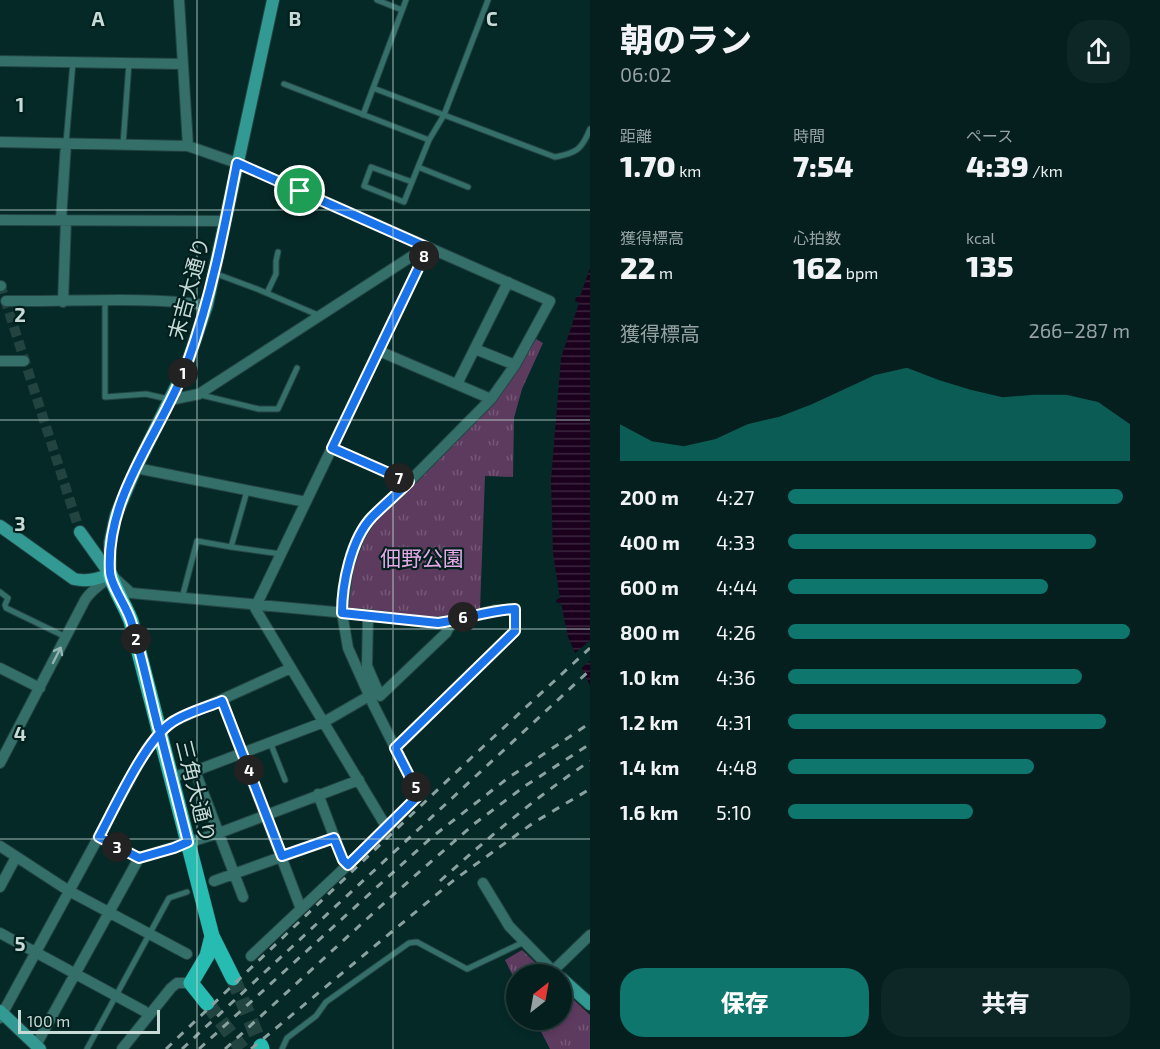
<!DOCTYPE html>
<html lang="ja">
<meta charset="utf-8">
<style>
body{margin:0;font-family:"Exo 2","Noto Sans JP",sans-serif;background:#0d2726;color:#f1f3f6;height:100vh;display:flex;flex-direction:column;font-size:22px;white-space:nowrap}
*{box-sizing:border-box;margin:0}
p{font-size:20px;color:#97a2a4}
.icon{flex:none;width:33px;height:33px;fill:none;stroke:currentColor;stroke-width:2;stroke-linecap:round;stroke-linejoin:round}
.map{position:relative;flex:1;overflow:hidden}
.panel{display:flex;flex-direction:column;background:#041f1d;width:570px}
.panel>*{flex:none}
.needle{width:39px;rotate:31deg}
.tools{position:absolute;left:506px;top:964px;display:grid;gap:12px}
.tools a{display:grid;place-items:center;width:66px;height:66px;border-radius:50%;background:#041f1d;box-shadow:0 3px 9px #0003,0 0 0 2px #253d3b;font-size:30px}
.scale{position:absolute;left:18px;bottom:15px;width:142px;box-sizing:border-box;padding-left:6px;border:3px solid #c7dad7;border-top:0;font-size:16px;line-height:21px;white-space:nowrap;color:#c7dad7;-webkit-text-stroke:4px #00201d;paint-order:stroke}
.pin{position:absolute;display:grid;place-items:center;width:51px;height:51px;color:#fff;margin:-26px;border:3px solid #fff;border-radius:50%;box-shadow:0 2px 6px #0007}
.km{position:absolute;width:30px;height:30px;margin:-15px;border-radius:50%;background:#222;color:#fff;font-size:16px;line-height:30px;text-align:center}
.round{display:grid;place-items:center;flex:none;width:63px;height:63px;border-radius:24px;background:#0d2726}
.summary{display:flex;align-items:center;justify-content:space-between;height:102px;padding:0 30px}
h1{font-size:33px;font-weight:800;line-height:45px}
.figures{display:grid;grid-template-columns:repeat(3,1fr);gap:9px;height:102px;padding:6px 30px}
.figures div{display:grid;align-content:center}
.figures b{font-size:30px;font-weight:800}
.figures small{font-size:16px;font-weight:400}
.figures p{font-size:16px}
.chart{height:168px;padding:12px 30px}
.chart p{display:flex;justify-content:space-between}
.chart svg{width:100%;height:108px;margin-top:6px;fill:#0f766e;opacity:.7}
.cta{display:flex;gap:12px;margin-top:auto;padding:12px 30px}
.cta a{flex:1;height:69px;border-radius:24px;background:#0f766e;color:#fff;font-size:24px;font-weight:800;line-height:69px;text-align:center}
.cta a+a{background:#0d2726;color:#f1f3f6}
ul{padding:0 30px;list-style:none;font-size:20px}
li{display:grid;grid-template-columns:96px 72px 1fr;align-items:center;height:45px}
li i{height:15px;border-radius:8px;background:#0f766e}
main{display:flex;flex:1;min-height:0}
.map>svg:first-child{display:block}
.park{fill:url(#park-tufts)}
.water{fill:url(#water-rules)}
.pier{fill:#052927}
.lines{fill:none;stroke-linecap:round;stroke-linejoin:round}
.street-tunnel{stroke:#224441;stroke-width:10;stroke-dasharray:10 5;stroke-linecap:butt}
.primary-tunnel{stroke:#224441;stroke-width:15;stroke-dasharray:15 8;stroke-linecap:butt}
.lane-casing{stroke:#244543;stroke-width:7}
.street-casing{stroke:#244543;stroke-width:12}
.secondary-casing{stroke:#244543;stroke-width:14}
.primary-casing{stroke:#244543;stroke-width:16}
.lane{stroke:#346f6a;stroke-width:5}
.street{stroke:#346f6a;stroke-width:10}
.secondary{stroke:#329a93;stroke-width:12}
.primary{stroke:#27bcb2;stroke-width:15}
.rail{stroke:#89a29f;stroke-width:3;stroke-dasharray:8 8;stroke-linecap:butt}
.oneway{stroke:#94b5b1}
.route-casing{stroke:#fff;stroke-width:12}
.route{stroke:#1a73e8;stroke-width:8}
.grid{fill:none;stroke:#c7dad7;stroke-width:1.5;stroke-opacity:0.55}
.labels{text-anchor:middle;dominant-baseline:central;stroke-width:4.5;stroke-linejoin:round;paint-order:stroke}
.street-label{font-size:21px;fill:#c7dad7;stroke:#00201d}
.park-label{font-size:21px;fill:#e6a9e7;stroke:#00201d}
.grid-label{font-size:20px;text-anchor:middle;font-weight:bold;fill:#c7dad7;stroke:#00201d;stroke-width:4.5;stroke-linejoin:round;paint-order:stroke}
</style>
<main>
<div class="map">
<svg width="590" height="1049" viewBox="0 0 590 1049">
<defs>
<pattern id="park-tufts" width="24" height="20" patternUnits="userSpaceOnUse" patternTransform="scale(1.5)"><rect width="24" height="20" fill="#5d3b5f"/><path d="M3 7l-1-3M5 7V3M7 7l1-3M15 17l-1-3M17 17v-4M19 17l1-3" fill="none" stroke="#735775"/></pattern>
<pattern id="water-rules" width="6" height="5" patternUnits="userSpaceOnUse" patternTransform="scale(1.5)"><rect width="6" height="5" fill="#1b001e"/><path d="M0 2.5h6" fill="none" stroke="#3b253e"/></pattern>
</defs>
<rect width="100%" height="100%" fill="#052927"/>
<path class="park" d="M536,339L543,343L522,389L514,418L513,477L485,476L480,610L434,619L345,607C352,572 357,550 375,518L506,383Z
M522,950L548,975H516V982L505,960Z
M561,988L590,1015V1049H550L535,1020H561Z"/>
<path class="water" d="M590,268V686L568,637L561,603H557L556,600L560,598L553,553L551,480L561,358L579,303L575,301L576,296L580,297Z"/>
<path class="pier" d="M590,640V661L579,670L573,655Z"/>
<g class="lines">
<path class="street-tunnel" d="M0,284L80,532"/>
<path class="primary-tunnel" d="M233,978L261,1046
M207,1003L242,1049"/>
<g class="lane-casing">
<path id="lane" d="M377,0L402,10
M284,84L429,140L444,115L555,157C577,153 582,149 590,129
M373,88L444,115L488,0
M363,115L406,0
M66,143L73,62
M123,145L129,63
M418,167L468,187
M412,182L404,202L364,186L371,167L412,182L429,140
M214,273L257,289L318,315
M267,293L276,274V261L278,252
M105,300V397L146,394L168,399
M201,395L259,409H278L297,368
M231,547L281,554
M0,592L8,598L5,605L6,608L66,637
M182,598L197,541L231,547L247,491
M270,742L285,780
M87,1049L169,898L187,892
M282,1049L287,1038L316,1016L326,1002L409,943L417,942L467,969L524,942"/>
</g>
<g class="street-casing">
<path id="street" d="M179,0L188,146
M0,61L183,64
M0,142L188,146L237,163L550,301L515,365L491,399L396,495L371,518L359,537L348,567L342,613L348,648L373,704L419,795L387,828L251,956
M0,220L225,221
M61,220L66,143
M0,286H1
M6,301C73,302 141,296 207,305
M63,302L66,220
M475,349L515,365
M379,351L491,399
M0,361H24
M457,384L508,282
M170,400L199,394L426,247
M332,448L409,482
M136,468L306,502
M368,615L367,666L380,696L446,633L452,621
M0,668L40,688
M222,701L301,909
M0,763L85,600C93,587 105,584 110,574L131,593L368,615L431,623L452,621L495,610H515V631L395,748
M195,771L243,897
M172,777L195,771L324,722L369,696
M318,794L343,860L348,865
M387,828L255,608L426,252V247
M0,846L69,891L187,954
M139,858L219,833L359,780
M214,881L334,838
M483,883L509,926L553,971L590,935
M0,887L16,857
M0,933L144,1011
M0,1018L146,750L160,732L172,722L291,668
M36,1045L139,858L99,837
M122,1049L171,988L177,983H191"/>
</g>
<g class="secondary-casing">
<path id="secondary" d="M0,526L74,579C88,582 97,579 110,574
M80,532L110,574
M110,574V543L116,515L136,468L187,364L207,305L273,0
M561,978L590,1004
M0,1011L40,1049"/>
</g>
<g class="primary-casing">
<path id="primary" d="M110,574C115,591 125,605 131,621L212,936L207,956L191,983L207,1003
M212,936L233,978
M261,1046L262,1049"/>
</g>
<use href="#lane" class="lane"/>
<use href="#street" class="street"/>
<use href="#secondary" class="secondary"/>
<use href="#primary" class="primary"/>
<path class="rail" d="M440,881C488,838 536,797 590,761
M166,1049L472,757L590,648
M182,1049L590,670
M199,1049L432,837L508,778L590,723
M225,1049L393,895L474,824L525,786L590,744
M251,1049L454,880L533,823L590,789"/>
</g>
<defs><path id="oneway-shaft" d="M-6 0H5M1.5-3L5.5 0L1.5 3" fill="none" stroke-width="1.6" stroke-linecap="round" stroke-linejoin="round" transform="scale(1.5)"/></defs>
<use class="oneway" href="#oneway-shaft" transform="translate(57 655) rotate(-63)"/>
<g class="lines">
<g class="route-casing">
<path id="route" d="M300,191L237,163C224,230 211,297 188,361C163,431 105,494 110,572C111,586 126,605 131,621C142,656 149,692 158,727L160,732L188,842L174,848L139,858L99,837C115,807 145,741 171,723C185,713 205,708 222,701L282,856L334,838L343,860L348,865L419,795L395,748L515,631V609C488,610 464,620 438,623L342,613C342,584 351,539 372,517C384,505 397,494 409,482L332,448L426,252V247L300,191"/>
</g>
<use href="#route" class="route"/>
</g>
<path class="grid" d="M197,0V1049M393,0V1049M0,210H590M0,420H590M0,629H590M0,839H590"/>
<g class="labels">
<g class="street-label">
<text transform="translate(188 288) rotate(-75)">末吉大通り</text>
<text transform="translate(197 791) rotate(76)">三角大通り</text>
</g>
<g class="park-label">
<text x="422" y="557">佃野公園</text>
</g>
</g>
<g class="grid-label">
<text x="98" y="26">A</text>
<text x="295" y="26">B</text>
<text x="492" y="26">C</text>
<text x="20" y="112">1</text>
<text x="20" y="322">2</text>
<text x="20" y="531">3</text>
<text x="20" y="741">4</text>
<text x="20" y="951">5</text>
</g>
</svg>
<div class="tools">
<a><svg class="needle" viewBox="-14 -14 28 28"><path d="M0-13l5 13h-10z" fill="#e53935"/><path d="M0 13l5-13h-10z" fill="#97a2a4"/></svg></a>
</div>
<div class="scale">100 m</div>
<div class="pin" style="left:300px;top:191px;background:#1e9e55"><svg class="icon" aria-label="arrive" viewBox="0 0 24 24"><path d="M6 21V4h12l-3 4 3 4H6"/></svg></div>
<b class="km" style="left:183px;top:373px">1</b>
<b class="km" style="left:136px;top:639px">2</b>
<b class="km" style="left:117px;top:847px">3</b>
<b class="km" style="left:249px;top:770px">4</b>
<b class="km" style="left:416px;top:787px">5</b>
<b class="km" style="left:463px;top:617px">6</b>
<b class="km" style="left:399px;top:478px">7</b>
<b class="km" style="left:424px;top:256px">8</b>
</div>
<section class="panel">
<div class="summary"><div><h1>朝のラン</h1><p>06:02</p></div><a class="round"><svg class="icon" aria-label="share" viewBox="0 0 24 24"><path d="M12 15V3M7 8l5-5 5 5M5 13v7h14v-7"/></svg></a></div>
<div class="figures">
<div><p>距離</p><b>1.70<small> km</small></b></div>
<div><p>時間</p><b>7:54</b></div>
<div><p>ペース</p><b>4:39<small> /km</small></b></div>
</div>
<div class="figures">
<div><p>獲得標高</p><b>22<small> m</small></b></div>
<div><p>心拍数</p><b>162<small> bpm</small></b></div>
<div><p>kcal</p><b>135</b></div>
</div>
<div class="chart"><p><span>獲得標高</span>266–287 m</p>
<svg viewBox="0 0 160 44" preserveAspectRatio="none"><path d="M0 44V29L10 36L20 38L30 35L40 29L50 26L60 21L70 15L80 9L90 6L100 11L110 15L120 18L130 17L140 17L150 20L160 29V44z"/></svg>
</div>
<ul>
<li><b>200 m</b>4:27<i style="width:98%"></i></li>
<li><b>400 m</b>4:33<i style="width:90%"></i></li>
<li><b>600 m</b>4:44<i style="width:76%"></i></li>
<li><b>800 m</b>4:26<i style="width:100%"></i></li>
<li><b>1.0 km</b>4:36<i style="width:86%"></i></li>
<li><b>1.2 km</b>4:31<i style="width:93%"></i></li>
<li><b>1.4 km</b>4:48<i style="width:72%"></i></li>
<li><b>1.6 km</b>5:10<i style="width:54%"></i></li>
</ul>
<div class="cta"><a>保存</a><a>共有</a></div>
</section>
</main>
